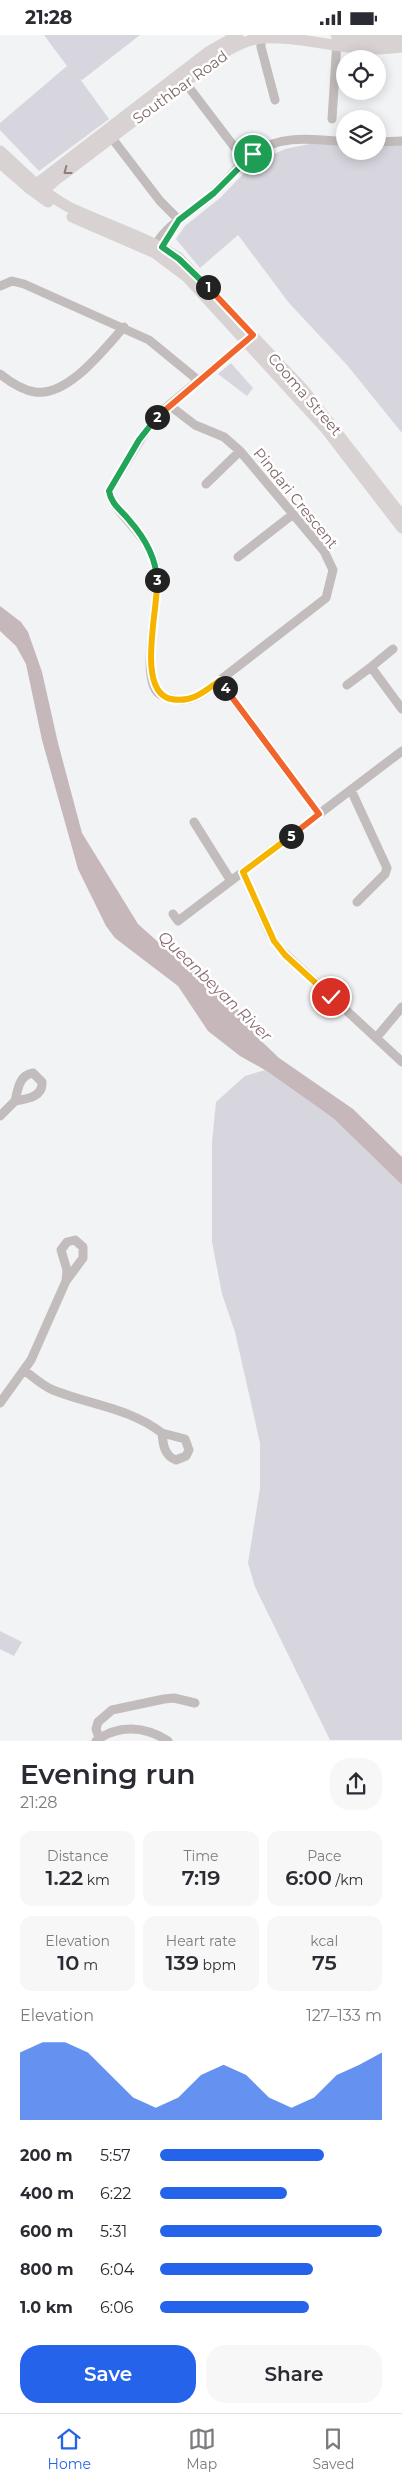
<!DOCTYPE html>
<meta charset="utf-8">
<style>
body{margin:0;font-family:Montserrat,sans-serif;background:#f7f7f7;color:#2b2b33;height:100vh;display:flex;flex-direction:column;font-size:19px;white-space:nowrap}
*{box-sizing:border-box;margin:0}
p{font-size:16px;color:#7c7c81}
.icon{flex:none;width:28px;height:28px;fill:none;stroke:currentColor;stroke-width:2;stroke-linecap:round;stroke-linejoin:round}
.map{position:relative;height:1706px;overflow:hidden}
.drawer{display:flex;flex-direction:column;background:#fff;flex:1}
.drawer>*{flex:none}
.buttons{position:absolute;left:336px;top:15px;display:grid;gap:10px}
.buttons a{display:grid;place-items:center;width:50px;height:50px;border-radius:50%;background:#fff;box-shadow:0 2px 12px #0003;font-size:25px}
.pin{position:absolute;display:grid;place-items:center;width:42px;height:42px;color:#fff;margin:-21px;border:2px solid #fff;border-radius:50%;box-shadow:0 1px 5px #0007}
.km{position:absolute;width:25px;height:25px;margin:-12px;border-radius:50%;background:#222;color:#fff;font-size:14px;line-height:25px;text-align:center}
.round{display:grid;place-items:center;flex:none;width:52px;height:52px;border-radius:20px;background:#f7f7f7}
.overview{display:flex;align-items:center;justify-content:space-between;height:85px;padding:0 20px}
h1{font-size:28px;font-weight:600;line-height:38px}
.metrics{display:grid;grid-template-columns:repeat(3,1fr);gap:8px;height:85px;padding:5px 20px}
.metrics div{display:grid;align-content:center;border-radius:12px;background:#f7f7f7;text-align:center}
.metrics b{font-size:21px;font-weight:600}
.metrics small{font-size:14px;font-weight:400}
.metrics p{font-size:14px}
.chart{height:140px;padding:10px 20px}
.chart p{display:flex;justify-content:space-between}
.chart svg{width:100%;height:90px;margin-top:5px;fill:#2563eb;opacity:.7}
.action{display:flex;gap:10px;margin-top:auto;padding:10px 20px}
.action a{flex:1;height:58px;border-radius:20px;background:#2563eb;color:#fff;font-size:20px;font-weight:600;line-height:58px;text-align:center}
.action a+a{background:#f7f7f7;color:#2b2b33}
ul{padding:0 20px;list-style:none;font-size:16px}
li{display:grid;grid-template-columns:80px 60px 1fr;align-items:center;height:38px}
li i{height:12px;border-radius:6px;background:#2563eb}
.status{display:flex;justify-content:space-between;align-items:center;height:35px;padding:0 25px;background:#fff;direction:ltr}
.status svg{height:14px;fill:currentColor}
.tab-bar{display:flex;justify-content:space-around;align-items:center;height:70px;border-top:1px solid #e1e1e2;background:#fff;font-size:14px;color:#7c7c81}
.tab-bar a{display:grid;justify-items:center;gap:2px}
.tab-bar .current{color:#2563eb}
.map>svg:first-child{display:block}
.green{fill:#d7d6de}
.water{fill:#c5b7ba}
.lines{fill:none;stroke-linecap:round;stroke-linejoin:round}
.minor{stroke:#c3bcbc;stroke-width:9}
.major{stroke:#d9d2d2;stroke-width:11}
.oneway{stroke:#927c7d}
.split-1-casing{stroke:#fff;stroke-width:10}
.split-2-casing{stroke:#fff;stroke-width:10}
.split-3-casing{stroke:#fff;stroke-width:10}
.split-4-casing{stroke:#fff;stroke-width:10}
.split-5-casing{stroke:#fff;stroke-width:10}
.split-6-casing{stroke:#fff;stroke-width:10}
.split-1{stroke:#22a559;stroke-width:6}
.split-2{stroke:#f0652b;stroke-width:6}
.split-3{stroke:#22a559;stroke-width:6}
.split-4{stroke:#f5b400;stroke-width:6}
.split-5{stroke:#f0652b;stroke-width:6}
.split-6{stroke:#f5b400;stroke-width:6}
.labels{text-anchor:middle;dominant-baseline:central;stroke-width:5;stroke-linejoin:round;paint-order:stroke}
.street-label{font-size:15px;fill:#806768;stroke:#fff}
.water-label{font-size:16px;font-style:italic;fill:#8a6d73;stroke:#fff}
</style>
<div class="status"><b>21:28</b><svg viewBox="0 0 49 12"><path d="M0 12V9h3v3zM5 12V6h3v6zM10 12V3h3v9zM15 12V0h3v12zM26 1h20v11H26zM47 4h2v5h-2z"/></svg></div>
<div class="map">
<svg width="402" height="1706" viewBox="0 0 402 1706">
<rect width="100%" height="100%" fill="#f2f3f5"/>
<path class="green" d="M44,0H140L82,45L80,44L109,84L39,136L0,95V88L67,31Z
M329,105L345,106V116H378V108H402V398L347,330L289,268L238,200L200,233L176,204L185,191L220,163L254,128L285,114Z
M231,328L253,353L247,361L218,339Z
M265,1035L333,1083L402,1150V1705H330L255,1552L248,1528L260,1453V1408L235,1297L222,1259L212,1207V1107L216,1067L245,1041Z
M0,1596L22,1607L14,1621L0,1614Z"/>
<path class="water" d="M0,571L21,587L28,597L42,637L58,708L82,798L138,889L167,915L189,922L236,972L255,1000L279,1023L353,1074L402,1122V1150L333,1083L265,1035L240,1021L208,996L178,951L115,903L106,891L78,834L42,705L26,629L16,611L0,596Z"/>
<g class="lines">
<path class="minor" d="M261,0V12L275,65
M181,42L245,126
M332,84L337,6
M108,98L160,166L179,185
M378,107L402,106
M156,209C169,188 190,178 209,162C222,151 232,138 244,126C272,99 309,103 345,107
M162,212L176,189
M0,251L12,246L24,249L149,305L199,346
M0,339C10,347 22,355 35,357C68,362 104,314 124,292
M169,370L195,390L224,402L240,416L324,516L333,535L326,563L206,656C196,663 187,667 174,664C168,663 161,661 157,657C139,635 163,559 155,529C147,498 113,478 109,456L151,388L169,370L249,304
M206,449L240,416
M238,522L292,480
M371,632L393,614
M219,646L319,779
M347,650L371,632L402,674
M351,755L387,833L385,839L357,867
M194,787L231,846
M243,837L270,899L279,913L402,1027
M173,879L178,886L402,716
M376,1003L402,972
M33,1038L42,1047C43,1062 27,1064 15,1066C18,1054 19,1040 33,1038Z
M0,1081L15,1066
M24,1335C33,1342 43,1351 53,1355C90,1370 130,1373 162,1398
M0,1368L31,1325L66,1246L83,1223V1212L75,1205L67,1207L61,1215L67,1235L66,1246
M162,1398L185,1404L189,1415L186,1421L176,1425C164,1421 163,1409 162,1398Z
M99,1703L96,1694L98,1687L112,1675L164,1664L174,1663L195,1668
M96,1706C118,1689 145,1691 168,1706"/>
<path class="major" d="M336,0L365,4L402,3
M0,116C23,136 46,162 75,175C110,191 146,202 179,223L302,353L402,481
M0,128L30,154L48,167
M31,153L208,17L238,0
M40,159L57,144L222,19C233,12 247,5 261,3C306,0 352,20 402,12
M72,182L155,218L187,242L325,393L402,493"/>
</g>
<defs><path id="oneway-chevron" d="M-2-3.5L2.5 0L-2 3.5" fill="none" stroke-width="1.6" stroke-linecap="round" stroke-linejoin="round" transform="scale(1.25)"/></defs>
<use class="oneway" href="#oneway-chevron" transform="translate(67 136) rotate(143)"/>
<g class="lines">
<g class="split-1-casing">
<path id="split-1" d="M208,252L179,224L162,212L179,185L214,158L253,119"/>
</g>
<g class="split-2-casing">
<path id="split-2" d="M157,382L253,300L208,252"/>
</g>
<g class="split-3-casing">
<path id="split-3" d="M157,545C156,522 144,502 129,485C121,475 111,469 109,456L139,405L157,382"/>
</g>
<g class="split-4-casing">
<path id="split-4" d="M157,545C159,571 135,656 171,664C191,668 203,658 219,646L225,653"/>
</g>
<g class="split-5-casing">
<path id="split-5" d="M225,653L319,779L291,801"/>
</g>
<g class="split-6-casing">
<path id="split-6" d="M291,801L243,837L274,906L285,920L331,962"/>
</g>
<use href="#split-1" class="split-1"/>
<use href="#split-2" class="split-2"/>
<use href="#split-3" class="split-3"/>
<use href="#split-4" class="split-4"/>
<use href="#split-5" class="split-5"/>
<use href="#split-6" class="split-6"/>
</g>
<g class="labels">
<g class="street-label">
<text transform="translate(180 52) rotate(-36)">Southbar Road</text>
<text transform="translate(305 359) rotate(49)">Cooma Street</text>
<text transform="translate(296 463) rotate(51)">Pindari Crescent</text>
</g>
<g class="water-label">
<text transform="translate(215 951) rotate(44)">Queanbeyan River</text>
</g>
</g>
</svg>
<div class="buttons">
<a><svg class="icon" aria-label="locate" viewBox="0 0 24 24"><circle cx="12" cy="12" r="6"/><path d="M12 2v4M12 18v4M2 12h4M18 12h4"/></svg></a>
<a><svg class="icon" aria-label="layers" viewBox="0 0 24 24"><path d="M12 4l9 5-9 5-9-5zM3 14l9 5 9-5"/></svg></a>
</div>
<div class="pin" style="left:253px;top:119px;background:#1e9e55"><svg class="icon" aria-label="arrive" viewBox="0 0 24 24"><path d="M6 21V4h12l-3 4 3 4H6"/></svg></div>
<div class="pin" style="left:331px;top:962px;background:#d93025"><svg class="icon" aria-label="check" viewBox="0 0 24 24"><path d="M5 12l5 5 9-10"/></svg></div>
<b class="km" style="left:208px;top:252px">1</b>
<b class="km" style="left:157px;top:382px">2</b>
<b class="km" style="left:157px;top:545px">3</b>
<b class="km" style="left:225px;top:653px">4</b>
<b class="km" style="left:291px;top:801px">5</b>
</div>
<section class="drawer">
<div class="overview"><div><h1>Evening run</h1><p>21:28</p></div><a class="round"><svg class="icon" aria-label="share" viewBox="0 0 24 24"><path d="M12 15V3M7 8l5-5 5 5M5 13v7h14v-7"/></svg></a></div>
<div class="metrics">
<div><p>Distance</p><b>1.22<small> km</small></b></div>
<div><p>Time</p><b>7:19</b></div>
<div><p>Pace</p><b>6:00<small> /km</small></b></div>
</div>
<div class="metrics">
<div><p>Elevation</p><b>10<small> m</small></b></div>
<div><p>Heart rate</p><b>139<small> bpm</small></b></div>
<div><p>kcal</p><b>75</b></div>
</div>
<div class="chart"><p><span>Elevation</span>127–133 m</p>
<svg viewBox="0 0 160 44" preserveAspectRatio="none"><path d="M0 44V11L10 6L20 6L30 11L40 22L50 33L60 38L70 33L80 22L90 17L100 22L110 33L120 38L130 33L140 22L150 17L160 11V44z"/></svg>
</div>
<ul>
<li><b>200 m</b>5:57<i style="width:74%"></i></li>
<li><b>400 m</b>6:22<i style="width:57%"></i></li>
<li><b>600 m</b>5:31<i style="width:100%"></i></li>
<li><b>800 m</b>6:04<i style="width:69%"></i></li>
<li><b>1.0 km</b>6:06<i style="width:67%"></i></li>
</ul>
<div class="action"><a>Save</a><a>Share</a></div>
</section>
<nav class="tab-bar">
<a class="current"><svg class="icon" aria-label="home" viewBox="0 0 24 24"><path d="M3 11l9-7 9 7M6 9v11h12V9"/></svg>Home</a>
<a><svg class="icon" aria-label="map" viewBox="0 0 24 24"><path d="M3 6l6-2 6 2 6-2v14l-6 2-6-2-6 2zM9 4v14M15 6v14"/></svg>Map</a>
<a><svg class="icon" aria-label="saved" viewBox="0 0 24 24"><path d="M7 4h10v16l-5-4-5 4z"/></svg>Saved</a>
</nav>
